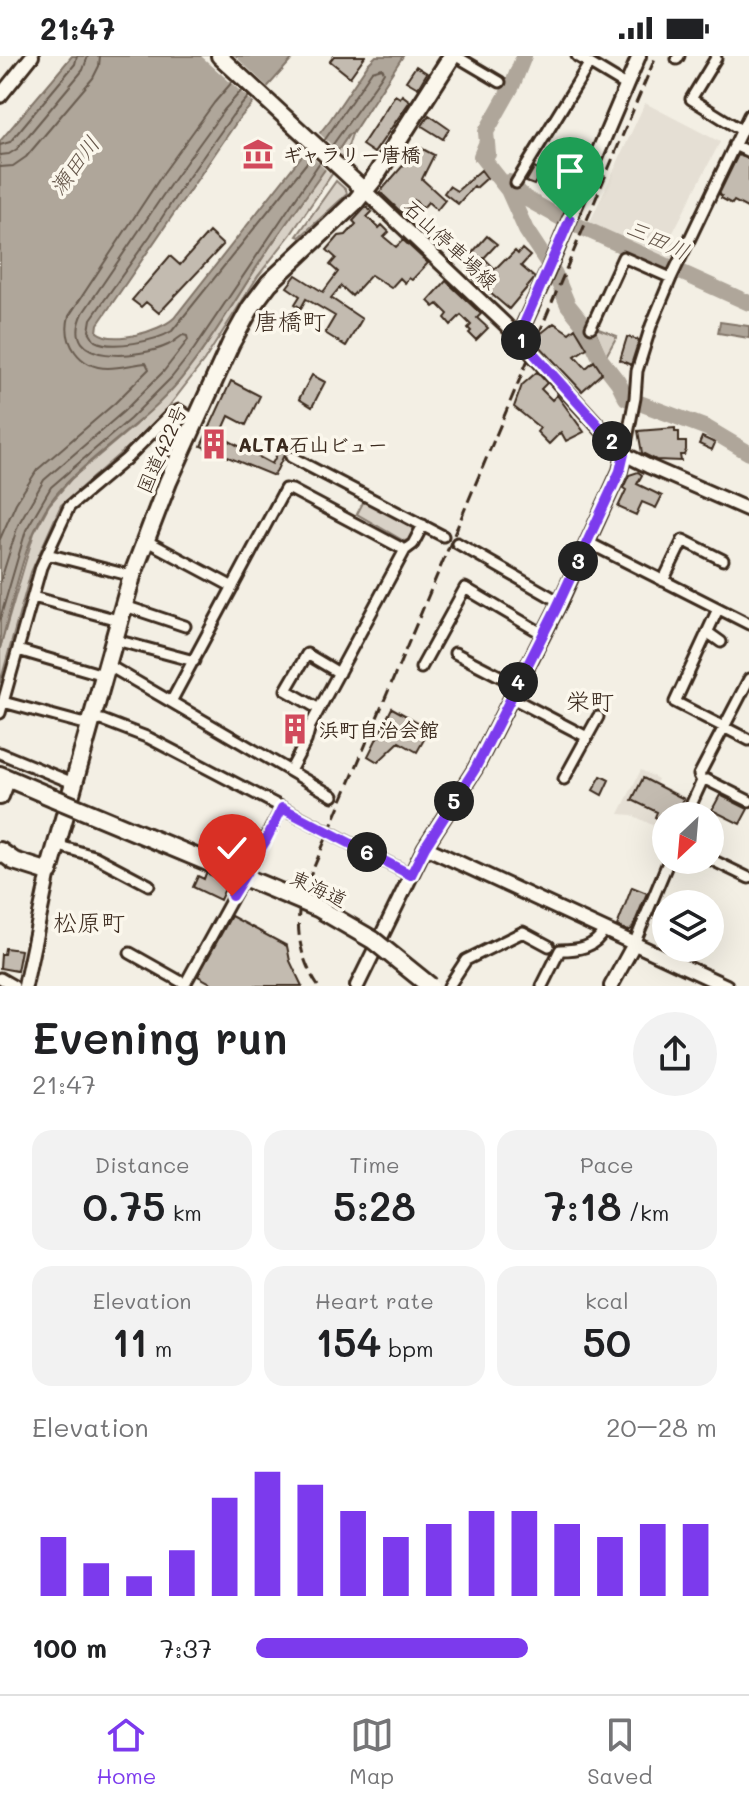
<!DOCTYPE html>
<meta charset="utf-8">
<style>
body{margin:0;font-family:Mali,"Klee One",sans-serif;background:#f2f2f2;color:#202124;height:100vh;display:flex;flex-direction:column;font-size:30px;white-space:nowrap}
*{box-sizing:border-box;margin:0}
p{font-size:26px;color:#757577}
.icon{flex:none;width:44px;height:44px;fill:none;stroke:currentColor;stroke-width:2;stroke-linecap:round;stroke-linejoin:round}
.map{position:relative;height:930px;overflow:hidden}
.sheet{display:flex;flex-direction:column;background:#fff;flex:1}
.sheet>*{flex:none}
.needle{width:52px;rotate:206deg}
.controls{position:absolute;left:652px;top:746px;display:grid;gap:16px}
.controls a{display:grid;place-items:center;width:72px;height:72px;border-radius:50%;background:#fff;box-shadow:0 8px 32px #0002;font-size:40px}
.pin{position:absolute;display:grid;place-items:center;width:68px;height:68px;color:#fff;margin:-82px -34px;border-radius:50% 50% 50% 0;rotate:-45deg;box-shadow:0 0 8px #0007}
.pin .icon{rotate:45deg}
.km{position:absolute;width:40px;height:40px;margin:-20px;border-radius:50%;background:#222;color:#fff;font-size:22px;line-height:40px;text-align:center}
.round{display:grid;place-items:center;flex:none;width:84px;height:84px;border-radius:42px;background:#f2f2f2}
.headline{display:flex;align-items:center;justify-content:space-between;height:136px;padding:0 32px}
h1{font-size:44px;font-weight:600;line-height:60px}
.metrics{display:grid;grid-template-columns:repeat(3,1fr);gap:12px;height:136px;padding:8px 32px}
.metrics div{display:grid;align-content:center;border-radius:20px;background:#f2f2f2;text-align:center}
.metrics b{font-size:40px;font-weight:600}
.metrics small{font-size:22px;font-weight:400}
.metrics p{font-size:22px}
.chart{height:224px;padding:16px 32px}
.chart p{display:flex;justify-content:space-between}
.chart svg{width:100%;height:144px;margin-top:8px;stroke:#7c3aed;stroke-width:6}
ul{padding:0 32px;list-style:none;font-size:26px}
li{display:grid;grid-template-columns:128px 96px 1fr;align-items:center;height:60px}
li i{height:20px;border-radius:10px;background:#7c3aed}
.status{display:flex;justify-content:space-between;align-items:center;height:56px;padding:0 40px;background:#fff;direction:ltr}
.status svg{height:22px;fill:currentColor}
.dock{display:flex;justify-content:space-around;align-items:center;height:112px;border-top:2px solid #e0e0e0;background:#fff;font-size:22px;color:#757577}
.dock a{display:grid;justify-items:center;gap:4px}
.dock .on{color:#7c3aed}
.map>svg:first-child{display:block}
.built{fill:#e5dfd4}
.green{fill:#d8d1c6;stroke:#8a7e72;stroke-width:2}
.water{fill:#afa69a;stroke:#817468;stroke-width:2}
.pier{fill:#f3efe4}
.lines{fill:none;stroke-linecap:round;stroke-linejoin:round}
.shore{stroke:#695c50;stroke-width:2}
.river{stroke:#afa69a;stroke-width:16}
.building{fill:#c3bbb0;stroke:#3b2a1e;stroke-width:2}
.street-casing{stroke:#3b2a1e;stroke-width:15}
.secondary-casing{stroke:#3b2a1e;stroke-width:18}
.primary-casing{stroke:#3b2a1e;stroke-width:20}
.highway-casing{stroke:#3b2a1e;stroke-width:22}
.street{stroke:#fbf7ec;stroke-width:9}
.secondary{stroke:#fbf7ec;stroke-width:12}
.primary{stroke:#fbf7ec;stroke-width:14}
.highway{stroke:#fbf7ec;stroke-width:16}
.rail{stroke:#3b2a1e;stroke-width:3;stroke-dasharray:12 6;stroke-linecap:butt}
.highway-bridge-casing{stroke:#3b2a1e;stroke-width:22;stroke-linecap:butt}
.highway-bridge{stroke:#fbf7ec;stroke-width:16}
.route-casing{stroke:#fff;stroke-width:16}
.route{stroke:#7c3aed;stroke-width:10}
.labels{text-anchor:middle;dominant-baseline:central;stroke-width:7;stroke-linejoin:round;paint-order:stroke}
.poi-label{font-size:20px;font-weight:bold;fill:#3b2a1e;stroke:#fbf7ec;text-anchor:start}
.street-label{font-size:20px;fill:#3b2a1e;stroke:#fbf7ec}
.water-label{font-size:22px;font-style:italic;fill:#645549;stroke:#fbf7ec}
.quarter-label{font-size:24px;fill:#3b2a1e;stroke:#fbf7ec}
</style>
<div class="status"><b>21:47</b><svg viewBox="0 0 49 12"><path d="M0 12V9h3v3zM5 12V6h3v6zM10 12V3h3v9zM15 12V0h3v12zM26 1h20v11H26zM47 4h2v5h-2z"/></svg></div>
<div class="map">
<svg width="749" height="930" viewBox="0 0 749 930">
<rect width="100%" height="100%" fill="#f3efe4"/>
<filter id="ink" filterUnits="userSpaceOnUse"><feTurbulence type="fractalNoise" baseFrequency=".0125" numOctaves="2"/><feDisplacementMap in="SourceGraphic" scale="16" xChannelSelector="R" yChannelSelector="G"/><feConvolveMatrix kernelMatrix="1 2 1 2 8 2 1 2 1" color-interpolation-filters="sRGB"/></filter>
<g filter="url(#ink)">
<path class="built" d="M645,47L720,86L670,182L683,189L675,206L589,168Z
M641,714L658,723L656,727L687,742L680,760H666V776L632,759L619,758Z"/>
<path class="green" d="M350,77L352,78L345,99L291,178L258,220L204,305L166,354L146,375L61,449L31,516L0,627V592L34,477L49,449L71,423L135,369L200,298L271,189Z
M336,125L346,134L347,138L300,181L297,180Z
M596,272L617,280L606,300L595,274Z
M366,441L412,468L415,475L412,483L404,485L357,458Z
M229,770L259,785L244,812L216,800Z"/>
<path class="water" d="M72,0H295L238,64L98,268L97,276C113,289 160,275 174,262L330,64L368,8L376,0H403L352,78H349C324,117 295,154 269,192C240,236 214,282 181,323C146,366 97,394 60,434C25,471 14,544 0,592V85Z
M720,266L749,270V282L718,277Z"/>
<path class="pier" d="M201,0H235L271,34L257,50Z
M317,75L341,98L328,116L303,92Z"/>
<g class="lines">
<path class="shore" d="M249,40L232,60L183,129L150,180L91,263L89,275L95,285C112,294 156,285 172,275L313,99
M324,85L372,15L382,12L384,16L381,21L331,91
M0,89L10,86L75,8L77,0
M0,99L9,98L17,93L83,14L88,0
M0,111L13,110L26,101L93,22L99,10L100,0
M0,483L16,447L37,414L115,347L149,313L146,307C134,308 121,312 108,312C79,312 62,286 69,260L164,116L214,47L233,25
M0,527L18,469L44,424L123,356L164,315L188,284L187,280L183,279C178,282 173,287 168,289C141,302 58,311 83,257L174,123L224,54L242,34
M0,563L26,474L51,431L130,363L172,321L194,293L320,106"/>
<path class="river" d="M486,88L481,100L508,134L526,174L555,218L568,249L584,269L601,304L618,326L626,342L707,372L749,397
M488,98L486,76L512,30L524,0
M509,126L525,142L561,162L749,247"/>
</g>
<path class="building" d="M334,0H365L350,21L330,5Z
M416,10L427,17L418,32L406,25Z
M395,39L400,42L402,39L410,45L374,97L362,89Z
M429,59L449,73L443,83L422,70Z
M259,87L268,94L258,109L248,102Z
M419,91L434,99L422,123L445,144L437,154L428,146L423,152L414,144L402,157L380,136Z
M738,99L749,103V153L734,145L732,148L721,142L722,140L719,138Z
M534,112L541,115L534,129L526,126Z
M481,114L487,122L476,132L474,130L458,148L444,137L449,130L457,135Z
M366,151L372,156L367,161L379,172L382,169L389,176L384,181L396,191L403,184L428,207L412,224L409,222L405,227L400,222L391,232L371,219L352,240L341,230L331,242L362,263L346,290L325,277L335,260L306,243L301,252L295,248L300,240L287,231L296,219L323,236L338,216L330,209L336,202L327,194L339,180L346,179L356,168L353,165Z
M209,176L223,189L159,257L146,246L141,251L132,244L170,200L180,209Z
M487,180L497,188L481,205L472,197Z
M522,193L530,200L521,210L535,222L509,253L470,220L485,203L495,213L505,203L506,204L515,195L518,198Z
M446,225L481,258L477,262L488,272L476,284L469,277L471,275L468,272L471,269L461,259L451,269L445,262L448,258L438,248L434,251L428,245Z
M554,267L569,277L575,272L587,292L575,300L586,312L594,305L602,317L582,335L536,286L539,279Z
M627,281L639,284L631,309L620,304Z
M537,316L547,327L541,333L552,344L557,339L584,376L566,385L561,376L549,388L537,376L540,372L514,351L522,329Z
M312,319L325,326L312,351L299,343Z
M231,325L260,340L246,369L229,360L220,380L272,408L280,392L286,395L274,420L201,390Z
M675,372V376H679V386H686V394L684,399H680L681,405L656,404L642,397L638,375Z
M702,381L715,387L712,394L699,388Z
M638,416L642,419L637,428L662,440L656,452L642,446L636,459L618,451L626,434L623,432L629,419Z
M392,652L430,673L417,696L399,686L378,706L368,700Z
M293,664L303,669L298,683L287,677Z
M601,720L609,724L602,739L593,734Z
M643,722L684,743L678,754L679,760H666V767L655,761L657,756L632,744Z
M720,739L748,753L740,768L712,754Z
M206,817L228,826L220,844L193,831L198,820L204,823Z
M632,831L647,837L632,873L628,875L617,870Z
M231,860L287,890L290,905L302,930H216L198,920Z
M5,892L21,894L17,915L0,912L1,898H4Z"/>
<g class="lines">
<g class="street-casing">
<path id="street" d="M456,0L500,26
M577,0L627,30
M716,2L691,43L741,74
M677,3L679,0
M734,89L749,96
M516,127L589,8
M591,271L623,201L671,222
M624,398L635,342L637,315L651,270L671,222L749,59
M291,401L443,480
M145,484L233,531
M587,486L749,568
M457,487L560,546
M405,494L413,488L423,469
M47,498L132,520
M663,525L683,484L723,504
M33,541L118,564
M122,549L185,570
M718,553L675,646L749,684
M707,576L721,586
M112,583L194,605
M18,594L103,619
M455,597L517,629
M106,608L333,740
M421,612L465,532L543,578
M510,641L587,681
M172,644L285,433L292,434L405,494L310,670L306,685L290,715
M3,646L81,667L102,664L149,682L411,819
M319,653L286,634L307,598L339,617
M0,657L41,511L69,451L126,403L170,359L179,354L196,365
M0,697L73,727
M564,723L598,661
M702,725L699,719L749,623
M686,760L702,725L707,724L749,745
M56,789L94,800L149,829
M710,803L749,822
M634,888L669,804
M130,897L185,928
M0,922L14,930
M184,930L282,752
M449,930L466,904L523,876L549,890
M542,930L560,894C577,894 595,892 603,875"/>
</g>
<g class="secondary-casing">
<path id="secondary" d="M0,40L32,0
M365,135L505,268L624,398L648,410L749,454
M517,279L523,270L547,217L639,0
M425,791L726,930
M25,930L49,816
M357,930L425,791L475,713L560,546L620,415L624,398
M611,930L634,888"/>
</g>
<g class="primary-casing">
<path id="primary" d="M219,0L365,135"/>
</g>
<g class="highway-casing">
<path id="highway" d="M0,719L54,742
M0,740L7,722
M0,795L14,805L49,816L132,520L168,426L231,287L251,251L269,227L356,145L373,124L452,0"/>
</g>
<use href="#street" class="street"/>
<use href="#secondary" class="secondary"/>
<use href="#primary" class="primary"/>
<use href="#highway" class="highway"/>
<path class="rail" d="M318,930C300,904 293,868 303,837L656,0"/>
<g class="highway-bridge-casing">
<path id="highway-bridge" d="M54,742L318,852L373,884L430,930"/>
</g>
<use href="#highway-bridge" class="highway-bridge"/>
</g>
</g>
<g class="lines" filter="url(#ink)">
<g class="route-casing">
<path id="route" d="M232,840L265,786L282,752L411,819L425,791L475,713L557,551L620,415L624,398L517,279L523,270L570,163"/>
</g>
<use href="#route" class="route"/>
</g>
<defs>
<g id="museum-bare" transform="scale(2.4)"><path d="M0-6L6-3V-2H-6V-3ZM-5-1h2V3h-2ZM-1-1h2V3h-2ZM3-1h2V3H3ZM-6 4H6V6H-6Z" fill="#d1495b" stroke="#fbf7ec" stroke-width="2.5" paint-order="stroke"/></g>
<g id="building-bare" transform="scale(2.4)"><path d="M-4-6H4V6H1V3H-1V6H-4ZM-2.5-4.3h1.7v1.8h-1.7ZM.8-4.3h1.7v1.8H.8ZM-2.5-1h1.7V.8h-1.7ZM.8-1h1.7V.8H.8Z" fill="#d1495b" stroke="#fbf7ec" stroke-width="2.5" paint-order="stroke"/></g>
</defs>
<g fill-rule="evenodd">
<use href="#museum-bare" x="258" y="98"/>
<use href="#building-bare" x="214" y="388"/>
<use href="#building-bare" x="295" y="673"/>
</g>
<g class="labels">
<g class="poi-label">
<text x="282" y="98">ギャラリー唐橋</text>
<text x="238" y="388">ALTA石山ビュー</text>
<text x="319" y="673">浜町自治会館</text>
</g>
<g class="street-label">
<text transform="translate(451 188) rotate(43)">石山停車場線</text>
<text transform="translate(161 393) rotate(-66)">国道422号</text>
<text transform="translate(319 832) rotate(25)">東海道</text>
</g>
<g class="water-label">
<text transform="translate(74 109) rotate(-53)">瀬田川</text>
<text transform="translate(658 183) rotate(24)">三田川</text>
</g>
<g class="quarter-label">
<text x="290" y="264">唐橋町</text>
<text x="590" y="644">栄町</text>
<text x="89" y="865">松原町</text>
</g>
</g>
</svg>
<div class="controls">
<a><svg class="needle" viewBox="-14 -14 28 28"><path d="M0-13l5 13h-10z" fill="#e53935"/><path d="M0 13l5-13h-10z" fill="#757577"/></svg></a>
<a><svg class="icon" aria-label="layers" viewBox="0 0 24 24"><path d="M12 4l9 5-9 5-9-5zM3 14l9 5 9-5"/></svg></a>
</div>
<div class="pin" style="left:570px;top:163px;background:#1e9e55"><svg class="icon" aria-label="arrive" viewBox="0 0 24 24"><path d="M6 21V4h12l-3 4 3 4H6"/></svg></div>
<div class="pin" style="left:232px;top:840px;background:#d93025"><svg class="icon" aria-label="check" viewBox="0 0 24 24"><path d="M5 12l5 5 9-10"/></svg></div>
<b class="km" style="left:521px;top:284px">1</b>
<b class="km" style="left:612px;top:385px">2</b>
<b class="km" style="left:578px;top:505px">3</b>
<b class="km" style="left:518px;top:626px">4</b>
<b class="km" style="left:454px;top:745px">5</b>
<b class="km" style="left:367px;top:796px">6</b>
</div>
<section class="sheet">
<div class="headline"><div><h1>Evening run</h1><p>21:47</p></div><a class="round"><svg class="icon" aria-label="share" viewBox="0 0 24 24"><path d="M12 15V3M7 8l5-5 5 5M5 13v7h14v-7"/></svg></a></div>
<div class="metrics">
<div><p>Distance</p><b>0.75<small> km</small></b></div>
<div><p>Time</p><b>5:28</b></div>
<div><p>Pace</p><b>7:18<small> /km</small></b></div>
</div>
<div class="metrics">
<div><p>Elevation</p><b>11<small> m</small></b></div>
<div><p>Heart rate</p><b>154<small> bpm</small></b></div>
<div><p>kcal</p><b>50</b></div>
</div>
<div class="chart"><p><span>Elevation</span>20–28 m</p>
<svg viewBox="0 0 160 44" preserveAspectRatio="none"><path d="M5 44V26M15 44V34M25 44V38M35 44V30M45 44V14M55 44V6M65 44V10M75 44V18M85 44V26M95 44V22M105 44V18M115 44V18M125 44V22M135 44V26M145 44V22M155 44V22"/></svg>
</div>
<ul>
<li><b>100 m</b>7:37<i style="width:59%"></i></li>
</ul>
</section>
<nav class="dock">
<a class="on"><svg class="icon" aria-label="home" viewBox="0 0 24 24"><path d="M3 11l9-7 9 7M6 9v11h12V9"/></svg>Home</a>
<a><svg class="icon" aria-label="map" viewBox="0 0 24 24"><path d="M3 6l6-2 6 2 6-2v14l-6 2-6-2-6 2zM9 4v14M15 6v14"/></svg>Map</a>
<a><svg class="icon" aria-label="saved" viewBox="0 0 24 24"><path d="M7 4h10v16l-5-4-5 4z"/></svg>Saved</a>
</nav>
